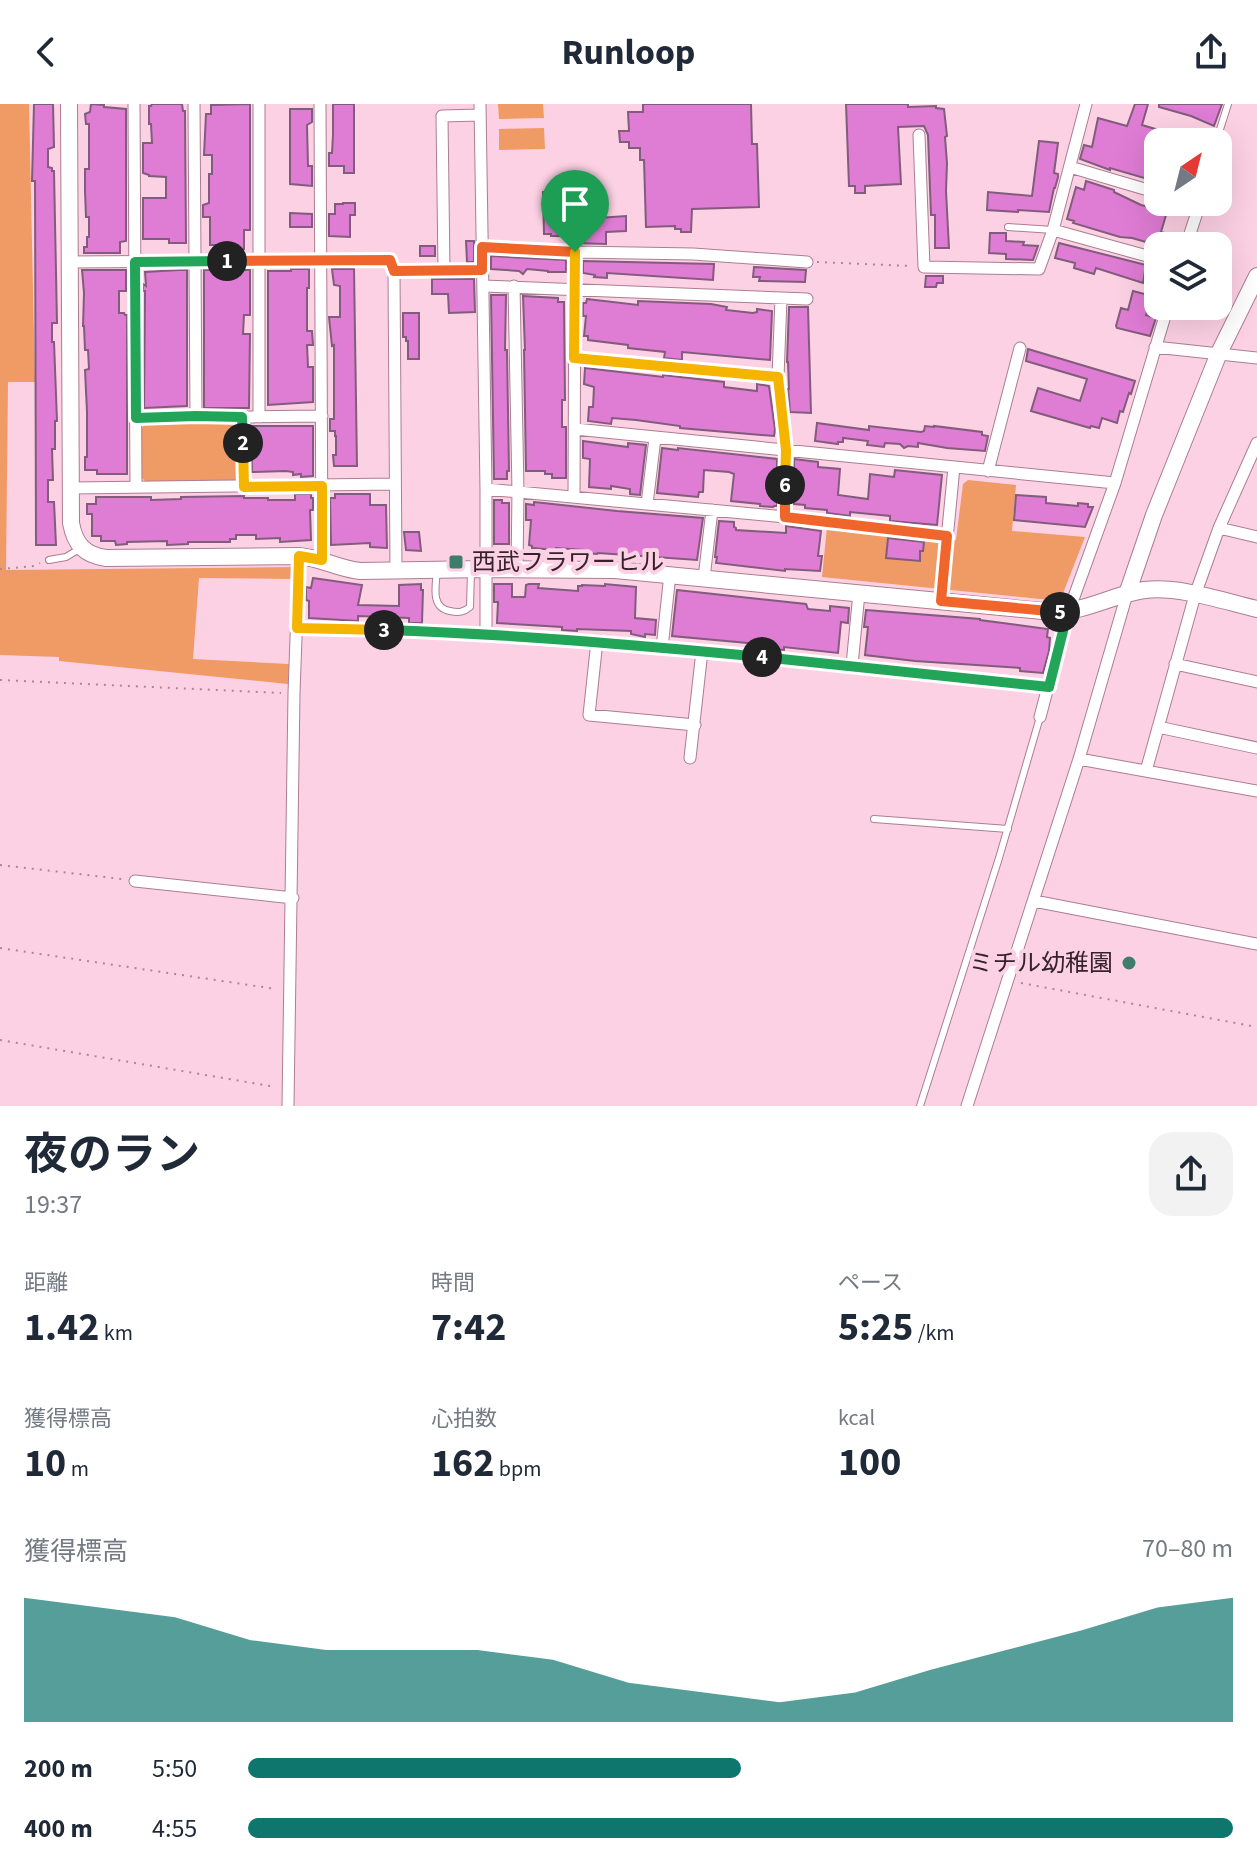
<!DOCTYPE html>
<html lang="ja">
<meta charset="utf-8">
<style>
body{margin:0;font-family:"Source Sans 3","Noto Sans JP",sans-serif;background:#f2f2f3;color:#1f2937;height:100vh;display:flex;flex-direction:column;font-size:30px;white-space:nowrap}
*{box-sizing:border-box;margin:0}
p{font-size:26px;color:#747a83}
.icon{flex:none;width:44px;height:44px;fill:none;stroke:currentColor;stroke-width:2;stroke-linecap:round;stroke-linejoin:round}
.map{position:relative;height:1002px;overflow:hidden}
.side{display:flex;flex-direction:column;background:#fff;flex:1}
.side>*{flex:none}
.needle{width:52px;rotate:35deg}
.fabs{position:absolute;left:1144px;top:24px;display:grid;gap:16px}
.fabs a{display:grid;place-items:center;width:88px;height:88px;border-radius:16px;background:#fff;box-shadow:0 8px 32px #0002;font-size:40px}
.pin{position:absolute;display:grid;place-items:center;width:68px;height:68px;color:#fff;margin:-82px -34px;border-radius:50% 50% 50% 0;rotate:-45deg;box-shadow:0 0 8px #0007}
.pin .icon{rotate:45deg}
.km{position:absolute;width:40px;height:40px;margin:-20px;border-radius:50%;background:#222;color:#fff;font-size:22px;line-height:40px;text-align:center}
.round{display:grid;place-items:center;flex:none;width:84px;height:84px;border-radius:24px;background:#f2f2f3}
.overview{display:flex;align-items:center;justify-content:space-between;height:136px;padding:0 24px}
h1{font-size:44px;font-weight:700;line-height:60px}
.stats{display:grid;grid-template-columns:repeat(3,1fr);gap:12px;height:136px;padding:8px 24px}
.stats div{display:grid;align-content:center}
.stats b{font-size:40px;font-weight:700}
.stats small{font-size:22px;font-weight:400}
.stats p{font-size:22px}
.chart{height:224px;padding:16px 24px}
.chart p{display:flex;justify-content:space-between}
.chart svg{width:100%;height:144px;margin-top:8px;fill:#0f766e;opacity:.7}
ul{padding:0 24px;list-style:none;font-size:26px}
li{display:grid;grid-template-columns:128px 96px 1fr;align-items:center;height:60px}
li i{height:20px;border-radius:10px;background:#0f766e}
header{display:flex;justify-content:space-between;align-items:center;height:104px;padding:0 24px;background:#fff;font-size:36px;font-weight:700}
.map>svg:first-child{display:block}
.green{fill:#f09a65}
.building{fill:#df7cd4;stroke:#815c7c;stroke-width:2}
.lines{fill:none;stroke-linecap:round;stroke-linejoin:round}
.lane-casing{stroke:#ad7d92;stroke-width:8}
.street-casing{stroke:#ad7d92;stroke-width:13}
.secondary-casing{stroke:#ad7d92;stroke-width:18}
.path{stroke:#a98896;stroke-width:2;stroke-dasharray:2 6;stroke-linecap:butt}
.lane{stroke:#fff;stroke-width:6}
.street{stroke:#fff;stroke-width:11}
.secondary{stroke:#fff;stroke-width:16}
.split-1-casing{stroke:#fff;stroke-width:16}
.split-2-casing{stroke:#fff;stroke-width:16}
.split-3-casing{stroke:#fff;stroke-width:16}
.split-4-casing{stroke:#fff;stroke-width:16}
.split-5-casing{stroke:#fff;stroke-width:16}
.split-6-casing{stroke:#fff;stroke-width:16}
.split-7-casing{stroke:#fff;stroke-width:16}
.split-1{stroke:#f0652b;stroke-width:10}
.split-2{stroke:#22a559;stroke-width:10}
.split-3{stroke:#f5b400;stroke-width:10}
.split-4{stroke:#22a559;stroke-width:10}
.split-5{stroke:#22a559;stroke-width:10}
.split-6{stroke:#f0652b;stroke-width:10}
.split-7{stroke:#f5b400;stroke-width:10}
.poi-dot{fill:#3e7d69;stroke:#fcd1e3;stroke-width:3}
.labels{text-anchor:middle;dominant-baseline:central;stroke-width:8;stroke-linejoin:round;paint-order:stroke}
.poi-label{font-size:24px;fill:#36222b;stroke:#fcd1e3;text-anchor:start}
</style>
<header><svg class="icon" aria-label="back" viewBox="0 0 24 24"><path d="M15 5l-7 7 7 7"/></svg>Runloop<svg class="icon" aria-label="share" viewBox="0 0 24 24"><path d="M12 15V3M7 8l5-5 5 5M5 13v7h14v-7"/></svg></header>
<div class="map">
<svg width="1257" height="1002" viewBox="0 0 1257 1002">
<rect width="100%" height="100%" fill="#fcd1e3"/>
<path class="green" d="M0,0H29L35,278H8L6,466L294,463L292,475L199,474L193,555L289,560L288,580L59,557V553L0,551Z
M498,0H543L544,14L499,15Z
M544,24L545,45L499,46V25Z
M235,318L239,322V373L234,378H146L142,374L141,325L144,321Z
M968,376L1016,381L1012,427L1085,433L1060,497L822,473L827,423L956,436L963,380Z"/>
<path class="building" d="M34,0H53L54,43L48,45V63L52,64V67H54L57,219H52V238H54L57,317H55V345H52L53,376H48V398H54L56,441H36L35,77H32Z
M91,0L104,1V3L126,5V137L120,138V149H84V143H87V133H89V113H86L85,87V65H89V20H86L85,10L90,8Z
M152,0H182L183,7H185L186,139H169V135H143V94H166V73L149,72V71L143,69V39H152L151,20H149V2H151Z
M250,0V126H244V145L229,144V141H210V113H203V101L209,99V70H212V51H204L206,10H211V1Z
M333,0H354V69H344V62H329V49H332L333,31Z
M643,0H751L752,40H757L759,103L692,105L691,128H681V125H675V122L646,123L644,56H640V44H629V38H620L619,27H629L628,8H643Z
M846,0H908V3L936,2V4L944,5L947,32L945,33L947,59L946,87L949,144H935V111H931L928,31L924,22L898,23L901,80L865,82V89H855V82H849Z
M1135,0H1148L1142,21L1189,35V38H1158V78L1110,64V66L1080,55L1084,41L1092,43L1098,14L1127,22Z
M1159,0H1222L1214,22L1191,12L1159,3Z
M290,5H312V18L307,21L308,62H312V82L290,80Z
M1039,37L1058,39L1054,69L1058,70V73L1055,84H1054L1049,108L1018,106V108L987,106L988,88L1032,92Z
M1086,77L1114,86V88L1141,101L1156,105L1158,98L1169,101L1161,128L1180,134L1178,142H1160L1132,134L1120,133L1073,119L1074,117L1067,115L1076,83L1084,86Z
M543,88H558V112L597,114L626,112V127L606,128V140L573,139V132H551V130H544Z
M343,99H355V111H350V133L329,132V110H335V100H343Z
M290,109L312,110V123H290Z
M990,129H1006V137L1024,138L1023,141L1038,142L1033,156L1006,155V150L989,149Z
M466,137H474V158H467Z
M1059,139L1146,161L1143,179L1096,164L1094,170L1074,164L1075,159L1055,154Z
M420,142H435V152H420Z
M491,152L566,156V168H548V167L527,165L523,170L519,167L491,165Z
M583,157L714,160L713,176L607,169V174L594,173L595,171L583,169Z
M754,163L806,166L805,178L759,177L760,173H753Z
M291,165H309V184H307V227H312L313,241H307L308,263H313V298L268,301V167H291Z
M332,165H354L357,362H334L333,351H336V332H335V327H330V315H334V241L332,242L329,213H340V182L334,181Z
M82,166H126V187H119V209H124L125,211H127V370H97V366H85V353H87V308L85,266L89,265L88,246H85L84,222H83L84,189Z
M179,166H187V302L144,304L145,187H143V180L146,182L145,168Z
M204,166H250V211H244L243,230H250L249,304H204Z
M926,172H943V179H937L936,183H925Z
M432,175H474L475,208L449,209L448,190H432Z
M1133,187L1152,192L1146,211L1156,214L1150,232L1117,224L1116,222L1121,204L1128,206Z
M491,191H506L505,246H507L509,367H507V375H494Z
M523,192L558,194V198H564L565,296H562V323H566V374H552V370H545V367H526L524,246H525Z
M587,195L638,201V197L711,200L727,203L726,206L753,209L757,208V205L772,207L770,256L682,248V256L664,254L665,248L628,244V241L588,236V232H584L586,212H583V199H586Z
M789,203H808L811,309L790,308L788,285H789L788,258H787Z
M403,209H419V255H408V237H406V233H403Z
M1028,245L1135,277L1131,290L1129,289L1123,308L1120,307L1117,319L1102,314L1099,324L1091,322L1090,324L1031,307L1038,284L1080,297L1087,275L1026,257Z
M585,264L663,273V271L724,278V283L757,287V280L769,282L775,325L774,332L680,324V322L636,316L612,314L611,320L588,317L589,303H593L594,283L584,280Z
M817,319L869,326V322L921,328L924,327L925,322L934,323V322L982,328V331L988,332L985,347L947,344L918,339V343L908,342L904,344L900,340L885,339L884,343L867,341L868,337L843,334V338H838V340L815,337Z
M251,322H313V372L301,373V370L293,371V368L286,367L252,368Z
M583,337L628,343V339L646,341L640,391L630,390V385L611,382V385L589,383L590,355L583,354Z
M662,344L678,346V344L777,355V402H774L773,403L760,402V400L731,397L734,370L729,368L704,366L703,388H699L698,393L657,389Z
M794,355L818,358V363L840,365L838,391L868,395L870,370L894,373L895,366L942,371L937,421L890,417V412L850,408V412L827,409V406L805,404V401L794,400Z
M295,390H311V394H313V406H310L311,436L280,438V434L256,435V431H236V435H230V438H188V440L167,441V437L127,438V440L116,441L115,437H101V432H92V410H87V400H96V393H151V396L181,395V393L244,392V394H268V396H295Z
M335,390H370V401H386L387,444L370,443V439L331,441L330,394H335Z
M1016,391L1046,393V399L1078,402V399L1088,400V403H1093L1085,423L1014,416Z
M494,396H502V399H509V440H494Z
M534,398L617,407L703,414L697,456L598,449L597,450L586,449L584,446L556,444V446L532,444V442L529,441L531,416H526V400L534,401Z
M719,417L734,418V423L736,424V426L786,429V422L821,427L818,452H822L820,467L785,465V467L716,459L717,453H715Z
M404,428H419L421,447L406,446Z
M888,434L924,438L923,447H920V457L886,454Z
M313,474L362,481L358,501L399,502V481L421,480V486H423L422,519H409V514L358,512V517L309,514V497L306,496V483L311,484Z
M494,480H512V493H525L526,481L529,480H539L538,484L578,487V482H582V481L605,482V480L636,483L635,514L656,516L655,531L645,530V533L631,530V527L577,525V527L562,526V523L497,519L498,498H494Z
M677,486L806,500L808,505L830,507V502L849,504L848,519L841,518L838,549L784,543V546L769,545V541L672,532Z
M866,506L980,515V516L1048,525L1047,533L1050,534L1049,547L1043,569L1020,567V564L915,557L865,551L868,523H864Z"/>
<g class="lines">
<g class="lane-casing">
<path id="lane" d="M1216,38L1228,0
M1008,123L1053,126
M49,456L66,453L81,444
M437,466C436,481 430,504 450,507C459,509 464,508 470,503L471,466
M874,715L1008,725
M920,1002L999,754L1040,613"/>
</g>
<g class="street-casing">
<path id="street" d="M134,0L136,383
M194,0L196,312
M320,0L322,456
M480,0L486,385V530
M919,31L924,163L1039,165L1053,126L1086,0
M1070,63L1158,89
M1053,126L1158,155
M1186,142L1199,102L1186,98
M482,143L575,148L693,150L807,158
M70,158L390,156L394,167L396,466
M444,166L442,12L480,11
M394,167L482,166
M483,182L807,195
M514,182L518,387L517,465
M781,194L778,273L786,346L785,413
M1155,243L1257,254
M574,254L778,273
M242,313L244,383
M259,313V0
M136,314L322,312
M575,325L1115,379
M988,367L1020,244
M72,384L395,380
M486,385L785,413L947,432
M574,393L575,148
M647,400L655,334
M1219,424L1257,433
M704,474L712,406
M941,497L954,363
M297,524L486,530L597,537L852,561L1049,583
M597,537L589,611L695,621
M662,544L670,470
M1175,560L1257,578
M852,561L859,489
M1040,613L1066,515L1115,379L1168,202
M1158,623L1257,644
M690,654L702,547
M1079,655L1257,687
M1146,667L1195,491L1219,424L1257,339
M135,777L293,794
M1034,797L1257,840
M288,1002L294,589L299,452
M967,1002L1079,655L1127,490"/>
</g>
<g class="secondary-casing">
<path id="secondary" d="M69,0L71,419C75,441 85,451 106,454L299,452C321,454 339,465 360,467L486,465L615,466L1053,508C1086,508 1114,490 1145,486C1180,482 1223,497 1257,505
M1127,490L1154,411L1219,249L1257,172"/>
</g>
<path class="path" d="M817,158L911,162
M0,465L35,462L40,459
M0,576L281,589
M0,761L122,775
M0,844L276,885
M1021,879L1257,923
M0,936L276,983"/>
<use href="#lane" class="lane"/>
<use href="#street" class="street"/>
<use href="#secondary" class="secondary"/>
</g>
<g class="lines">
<g class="split-1-casing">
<path id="split-1" d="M227,157L390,156L394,167L482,166V143L575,148"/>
</g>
<g class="split-2-casing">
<path id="split-2" d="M227,157L135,158L136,314L196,312L242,313L243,339"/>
</g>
<g class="split-3-casing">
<path id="split-3" d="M243,339L244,383L322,382V456L299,452L297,524L384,526"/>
</g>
<g class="split-4-casing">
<path id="split-4" d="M384,526C511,530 636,541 762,553"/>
</g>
<g class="split-5-casing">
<path id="split-5" d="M762,553L1049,583L1066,515L1070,507L1060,508"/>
</g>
<g class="split-6-casing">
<path id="split-6" d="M785,381V413L947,432L941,497L1060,508"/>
</g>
<g class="split-7-casing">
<path id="split-7" d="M575,148L574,254L778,273L786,346L785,381"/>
</g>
<use href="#split-1" class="split-1"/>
<use href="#split-2" class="split-2"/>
<use href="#split-3" class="split-3"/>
<use href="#split-4" class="split-4"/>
<use href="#split-5" class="split-5"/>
<use href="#split-6" class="split-6"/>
<use href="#split-7" class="split-7"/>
</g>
<g class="poi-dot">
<rect x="448" y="450" width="16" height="16" rx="4"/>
<circle cx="1129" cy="859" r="8"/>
</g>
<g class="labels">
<g class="poi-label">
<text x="472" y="458">西武フラワーヒル</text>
<text x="1113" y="859" text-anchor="end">ミチル幼稚園</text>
</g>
</g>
</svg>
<div class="fabs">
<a><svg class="needle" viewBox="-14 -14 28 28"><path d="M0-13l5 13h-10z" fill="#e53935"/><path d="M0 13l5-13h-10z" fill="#747a83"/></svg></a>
<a><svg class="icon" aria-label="layers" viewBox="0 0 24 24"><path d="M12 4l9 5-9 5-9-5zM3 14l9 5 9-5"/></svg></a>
</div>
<div class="pin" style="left:575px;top:148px;background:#1e9e55"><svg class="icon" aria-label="arrive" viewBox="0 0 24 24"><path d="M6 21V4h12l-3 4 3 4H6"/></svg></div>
<b class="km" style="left:227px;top:157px">1</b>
<b class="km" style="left:243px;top:339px">2</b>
<b class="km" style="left:384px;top:526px">3</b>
<b class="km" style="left:762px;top:553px">4</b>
<b class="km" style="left:1060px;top:508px">5</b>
<b class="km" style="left:785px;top:381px">6</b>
</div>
<section class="side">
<div class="overview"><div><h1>夜のラン</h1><p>19:37</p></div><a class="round"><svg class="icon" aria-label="share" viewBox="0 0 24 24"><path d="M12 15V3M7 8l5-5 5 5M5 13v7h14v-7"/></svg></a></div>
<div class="stats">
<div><p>距離</p><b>1.42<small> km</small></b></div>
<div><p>時間</p><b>7:42</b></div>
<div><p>ペース</p><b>5:25<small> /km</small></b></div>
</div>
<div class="stats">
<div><p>獲得標高</p><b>10<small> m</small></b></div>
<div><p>心拍数</p><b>162<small> bpm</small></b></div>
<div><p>kcal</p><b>100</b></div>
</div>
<div class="chart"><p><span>獲得標高</span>70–80 m</p>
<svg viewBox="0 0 160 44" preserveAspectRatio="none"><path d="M0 44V6L10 9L20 12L30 19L40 22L50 22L60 22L70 25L80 32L90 35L100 38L110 35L120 28L130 22L140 16L150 9L160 6V44z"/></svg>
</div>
<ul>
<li><b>200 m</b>5:50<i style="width:50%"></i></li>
<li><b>400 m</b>4:55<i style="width:100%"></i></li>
</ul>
</section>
